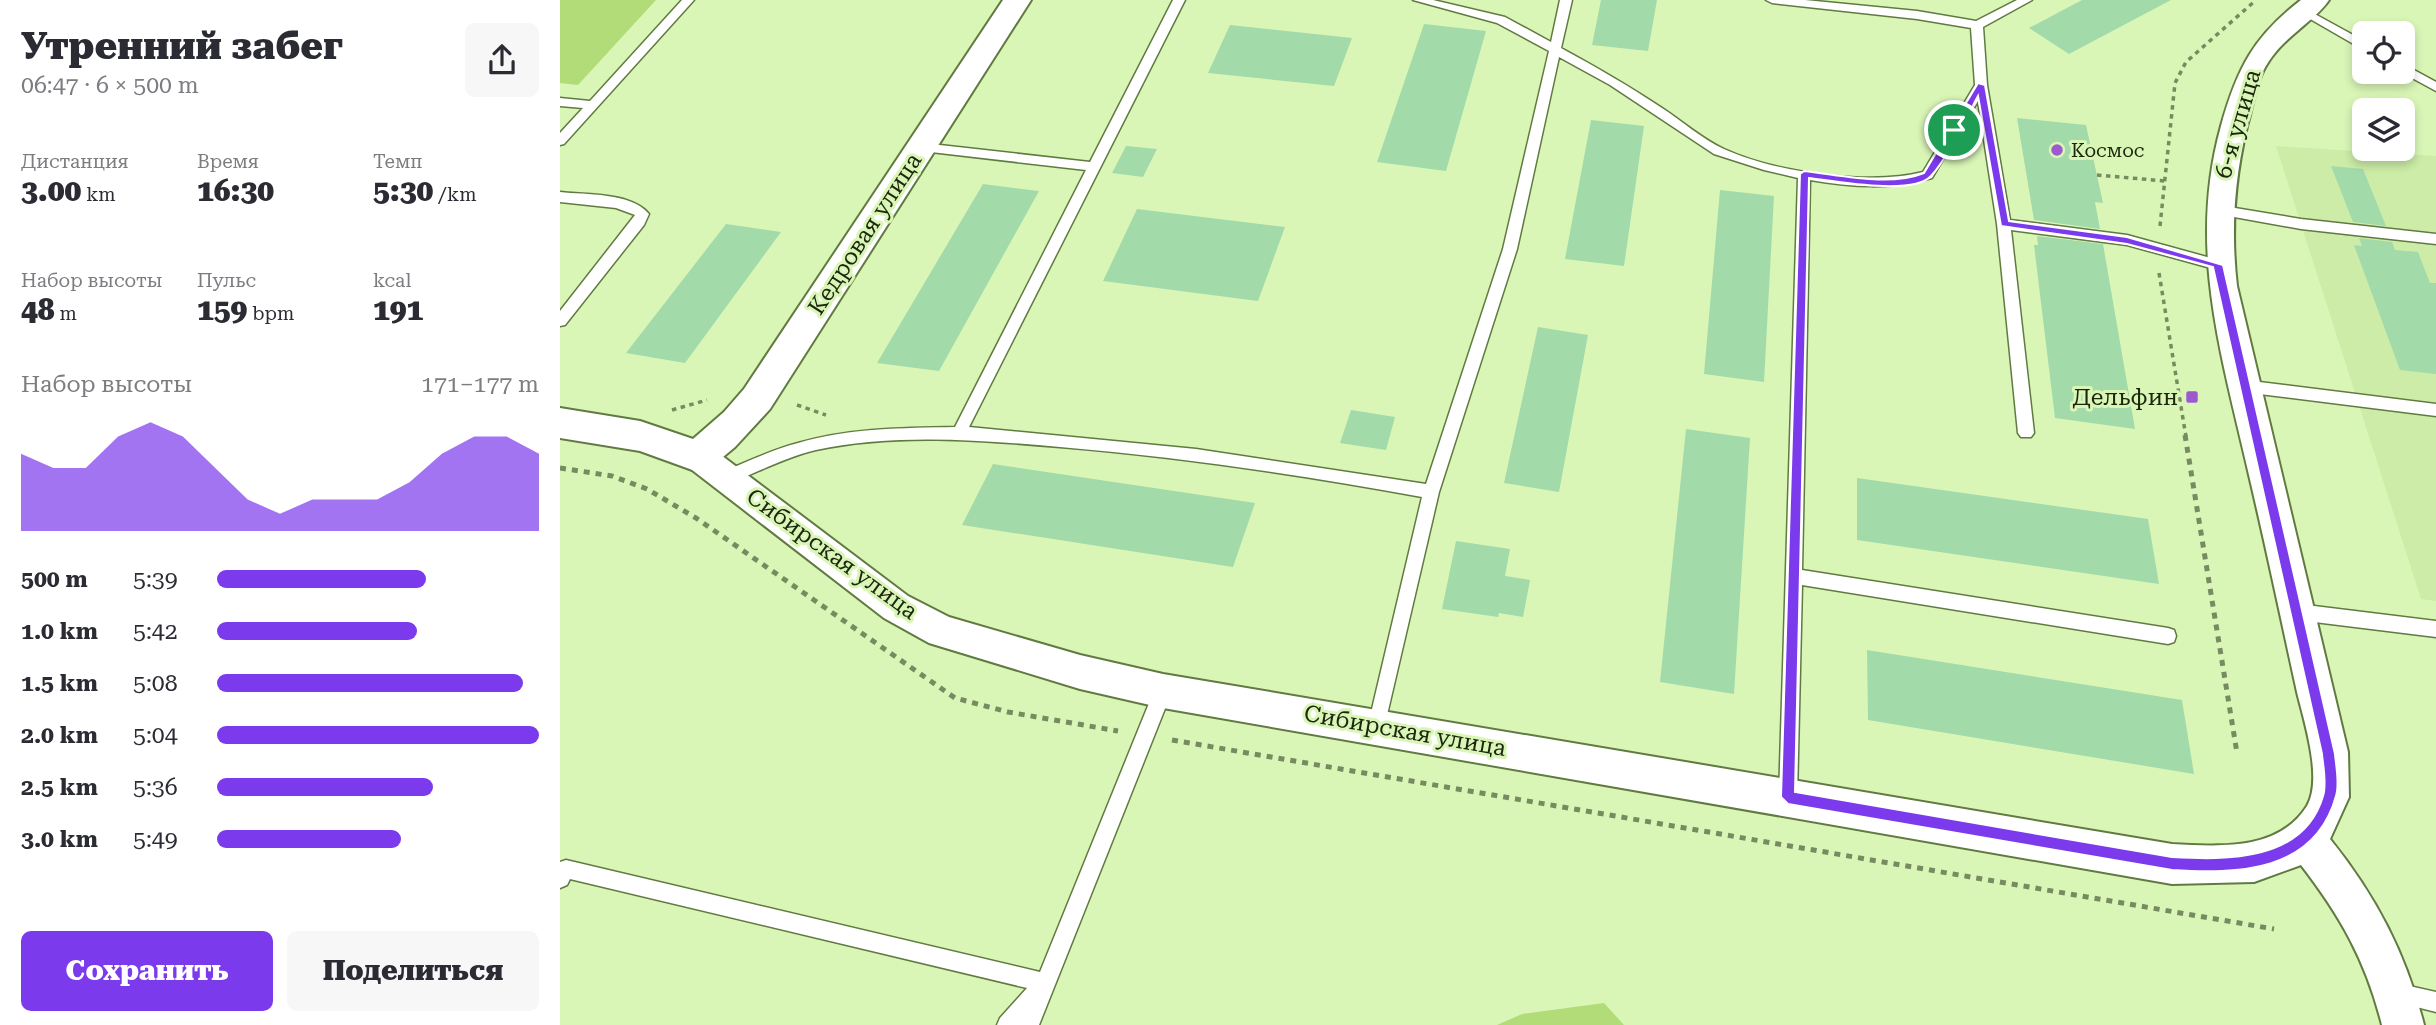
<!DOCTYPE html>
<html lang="ru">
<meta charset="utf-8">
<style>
body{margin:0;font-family:"Roboto Serif",serif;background:#f7f7f7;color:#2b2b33;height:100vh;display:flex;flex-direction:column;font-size:26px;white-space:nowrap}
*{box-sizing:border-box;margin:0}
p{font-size:23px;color:#7c7c81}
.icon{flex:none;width:38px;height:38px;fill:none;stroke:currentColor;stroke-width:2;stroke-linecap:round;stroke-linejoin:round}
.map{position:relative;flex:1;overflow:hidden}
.panel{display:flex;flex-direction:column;background:#fff;width:560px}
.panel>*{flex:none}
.tools{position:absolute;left:1792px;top:21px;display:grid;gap:14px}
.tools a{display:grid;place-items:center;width:63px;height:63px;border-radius:10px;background:#fff;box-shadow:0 4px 10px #0003;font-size:35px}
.pin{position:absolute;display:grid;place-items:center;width:60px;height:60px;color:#fff;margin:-30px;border:4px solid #fff;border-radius:50%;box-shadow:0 2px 7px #0007}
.round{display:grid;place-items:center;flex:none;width:74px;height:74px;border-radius:10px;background:#f7f7f7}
.summary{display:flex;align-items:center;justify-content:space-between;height:119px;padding:0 21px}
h1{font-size:38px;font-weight:800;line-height:52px}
.metrics{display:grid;grid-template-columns:repeat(3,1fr);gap:10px;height:119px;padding:7px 21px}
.metrics div{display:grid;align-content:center}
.metrics b{font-size:30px;font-weight:800}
.metrics small{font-size:19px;font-weight:400}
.metrics p{font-size:19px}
.chart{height:196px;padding:14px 21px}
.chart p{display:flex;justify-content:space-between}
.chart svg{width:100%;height:126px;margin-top:7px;fill:#7c3aed;opacity:.7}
.cta{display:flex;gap:14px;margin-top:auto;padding:14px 21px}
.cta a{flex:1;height:80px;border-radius:10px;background:#7c3aed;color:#fff;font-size:28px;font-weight:800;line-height:80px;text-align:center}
.cta a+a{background:#f7f7f7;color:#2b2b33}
ul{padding:0 21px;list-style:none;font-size:23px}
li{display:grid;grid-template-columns:112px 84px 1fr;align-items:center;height:52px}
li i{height:18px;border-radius:9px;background:#7c3aed}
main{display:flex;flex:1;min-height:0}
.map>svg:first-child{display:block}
.built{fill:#cceca7}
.green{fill:#b1dc78}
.building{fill:#a3daaa}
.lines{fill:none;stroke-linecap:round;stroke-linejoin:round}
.lane-casing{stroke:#617a41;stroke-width:3}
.street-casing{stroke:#617a41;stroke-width:4}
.secondary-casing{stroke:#617a41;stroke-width:4}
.path-far1{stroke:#788b60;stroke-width:3.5;stroke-dasharray:4.5 4.5;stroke-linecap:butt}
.path{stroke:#788b60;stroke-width:5;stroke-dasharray:6 6;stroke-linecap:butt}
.lane{fill:#fff;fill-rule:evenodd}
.street{fill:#fff;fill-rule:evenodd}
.secondary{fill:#fff;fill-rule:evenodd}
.route{fill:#7c3aed;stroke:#fff;stroke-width:2;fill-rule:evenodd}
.poi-dot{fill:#9d5acf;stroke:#d9f6b7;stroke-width:2.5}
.labels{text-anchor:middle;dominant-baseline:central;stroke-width:6;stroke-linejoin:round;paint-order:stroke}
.far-poi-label{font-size:19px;fill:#1c260e;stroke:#d9f6b7;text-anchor:start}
.street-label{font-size:23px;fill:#1c260e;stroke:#d9f6b7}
.poi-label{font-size:23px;fill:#1c260e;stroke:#d9f6b7;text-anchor:end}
</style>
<main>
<section class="panel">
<div class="summary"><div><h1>Утренний забег</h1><p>06:47 · 6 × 500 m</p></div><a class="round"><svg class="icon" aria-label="share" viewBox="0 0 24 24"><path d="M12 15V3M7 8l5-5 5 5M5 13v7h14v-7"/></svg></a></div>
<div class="metrics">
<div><p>Дистанция</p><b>3.00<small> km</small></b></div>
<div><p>Время</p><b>16:30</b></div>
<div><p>Темп</p><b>5:30<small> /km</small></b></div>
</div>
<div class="metrics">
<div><p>Набор высоты</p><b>48<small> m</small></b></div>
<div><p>Пульс</p><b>159<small> bpm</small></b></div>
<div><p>kcal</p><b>191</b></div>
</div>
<div class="chart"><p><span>Набор высоты</span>171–177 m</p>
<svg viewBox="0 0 160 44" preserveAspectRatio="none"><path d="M0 44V17L10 22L20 22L30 11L40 6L50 11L60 22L70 33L80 38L90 33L100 33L110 33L120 27L130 17L140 11L150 11L160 17V44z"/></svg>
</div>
<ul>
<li><b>500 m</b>5:39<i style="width:65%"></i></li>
<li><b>1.0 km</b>5:42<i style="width:62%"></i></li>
<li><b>1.5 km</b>5:08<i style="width:95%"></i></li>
<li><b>2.0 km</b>5:04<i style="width:100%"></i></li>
<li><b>2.5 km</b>5:36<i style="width:67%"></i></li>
<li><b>3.0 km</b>5:49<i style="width:57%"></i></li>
</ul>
<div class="cta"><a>Сохранить</a><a>Поделиться</a></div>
</section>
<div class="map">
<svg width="1876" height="1025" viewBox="0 0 1876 1025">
<rect width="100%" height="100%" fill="#d9f6b7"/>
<path class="built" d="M1716,146L1876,156V601L1861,599Z"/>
<path class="green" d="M0,0H96L18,85L0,83Z
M1044,1003L1064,1025H937L962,1014Z"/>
<path class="building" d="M1041,0H1097L1088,51L1032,45Z
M1522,0H1611L1509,54L1469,28Z
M864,24L926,31L886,171L817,162Z
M670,25L792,38L774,86L648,73Z
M1457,118L1526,125L1543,203L1535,202L1540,229L1474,220Z
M1031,120L1084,126L1064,266L1005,259Z
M566,146L597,149L583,177L552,173Z
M1771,166L1803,169L1826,226L1793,222Z
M423,184L479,191L379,371L317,363Z
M1160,190L1214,196L1204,382L1144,374Z
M577,209L725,227L698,301L543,281Z
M166,224L221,232L125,363L66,353Z
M1477,236L1543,244L1575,429L1495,418L1474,245H1478Z
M1799,238L1832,242L1835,250L1858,252L1870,283H1876V374L1840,370L1794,245L1802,246Z
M978,327L1028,335L999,492L944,483Z
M791,410L835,417L826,450L780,443Z
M1126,429L1190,438L1174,694L1100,682Z
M433,464L695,503L673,567L402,525Z
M1297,478L1588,519L1599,584L1297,540Z
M896,541L950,549L945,576L970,580L963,617L939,613L938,617L882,609Z
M1307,650L1622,700L1634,774L1308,720Z"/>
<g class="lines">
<g class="lane-casing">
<path id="lane" d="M122,0H134L4,144L0,145V133L23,108L0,106V98L30,101Z
M613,0H625L409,427L636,449L866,484L943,249L989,51L937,23L853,0H873L945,17L991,42L1000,0H1012L1001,48C1036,67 1069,86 1102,108C1122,121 1142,139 1164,149C1214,172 1309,186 1363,172L1415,85L1411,28L1357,19L1212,3L1206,0H1245L1357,11L1416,21L1457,0H1472L1423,27L1427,85L1450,220L1567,235L1658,260L1665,265L1658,270L1567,245L1451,230L1474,433L1471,437H1461L1458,433L1437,224L1418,101L1372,178C1331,190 1291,187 1250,180L1242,570L1608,628L1614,630L1616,636L1614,642L1608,644L1242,585L1237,797L1234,803L1228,806L1222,803L1219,797L1238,178L1204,170L1154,154L1050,85L999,57L957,249L879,492L823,732L817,735L811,732L808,726L862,497C742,475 621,457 500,447C419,440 336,433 256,450C225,457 197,473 167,484L162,482L159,477L162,472C187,462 211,450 238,443C289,428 342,428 395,427L526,170L362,151L356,147L362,143L530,162Z
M1742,7L1804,41V50L1738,12V8Z
M1843,64L1876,82V91L1841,72H1843Z
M0,192C26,195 71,192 89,214L84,225L5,325L0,326V311L75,215L56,208L0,202Z
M1657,205L1741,219L1876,234V244L1741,229L1652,213L1650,210Z
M1683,380L1876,404V416L1683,392L1676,386Z
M1738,604L1876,621V637L1738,620L1732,617L1730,612L1732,607Z
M603,683L609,685L612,691L479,1025H437L440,1018L467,988L10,879L7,885L0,888V862L6,860L480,972L594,691L597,685Z
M1836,983L1876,992V1012L1829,1000L1826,993L1829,986Z"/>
</g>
<g class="street-casing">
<path id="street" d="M1741,0H1769C1756,20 1725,36 1709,61C1699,75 1695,94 1691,111C1675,170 1670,225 1677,286L1788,752L1789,797L1770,839C1816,896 1846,954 1864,1025H1822C1806,961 1781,917 1741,865L1694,882L1612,884L603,708L520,689L369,643L324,618L127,466L122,456L127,446L138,443L149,446L348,596L389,617L520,655L603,674L1612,844C1659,846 1718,852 1747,806C1763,779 1744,721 1737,692C1721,619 1706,547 1689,475C1662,356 1627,248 1661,126C1677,69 1693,37 1741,0Z"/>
</g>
<g class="secondary-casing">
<path id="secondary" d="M443,0H471L210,409L175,447L151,467L138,472L80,451L0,438V408L80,421L133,439L164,412L184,389Z"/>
</g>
<path class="path-far1" d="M1537,175L1605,181
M1600,226L1615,83L1626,62L1696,0
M1599,273L1626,437
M237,405L266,415
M112,410L147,400"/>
<path class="path" d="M1625,435L1677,753
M0,468L52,476L87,489L136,518L395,698L448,712L558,731
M612,740L1714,929"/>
<use href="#lane" class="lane"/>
<use href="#street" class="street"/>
<use href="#secondary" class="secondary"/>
</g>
<path class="route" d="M1418,83L1425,85L1449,221L1567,237L1663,265L1775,754C1776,766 1780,784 1776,796C1755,873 1677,874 1612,870L1228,804L1221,797L1240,174L1244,171C1281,175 1329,187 1364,173ZM1418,96L1441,226L1567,244L1653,267L1762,754C1763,766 1767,784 1763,796C1744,862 1666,860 1612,857L1235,792L1249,178C1274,181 1353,196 1371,176C1387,159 1406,118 1418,96Z"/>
<g class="poi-dot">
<circle cx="1497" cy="150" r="7"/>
<rect x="1625" y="390" width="14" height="14" rx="3.5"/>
</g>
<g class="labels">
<g class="far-poi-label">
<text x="1511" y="150">Космос</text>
</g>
<g class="street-label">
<text transform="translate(1678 124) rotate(-74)">6-я улица</text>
<text transform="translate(305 234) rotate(-57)">Кедровая улица</text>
<text transform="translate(272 554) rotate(36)">Сибирская улица</text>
<text transform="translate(845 731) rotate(10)">Сибирская улица</text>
</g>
<g class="poi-label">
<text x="1618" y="397">Дельфин</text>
</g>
</g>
</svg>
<div class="tools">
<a><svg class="icon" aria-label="locate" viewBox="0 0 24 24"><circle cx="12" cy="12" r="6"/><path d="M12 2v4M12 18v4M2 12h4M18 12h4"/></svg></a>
<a><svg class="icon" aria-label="layers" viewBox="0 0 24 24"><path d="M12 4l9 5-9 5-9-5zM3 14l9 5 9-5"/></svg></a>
</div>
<div class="pin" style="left:1394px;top:130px;background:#1e9e55"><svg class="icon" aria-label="arrive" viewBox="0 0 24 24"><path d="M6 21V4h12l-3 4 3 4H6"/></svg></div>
</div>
</main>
